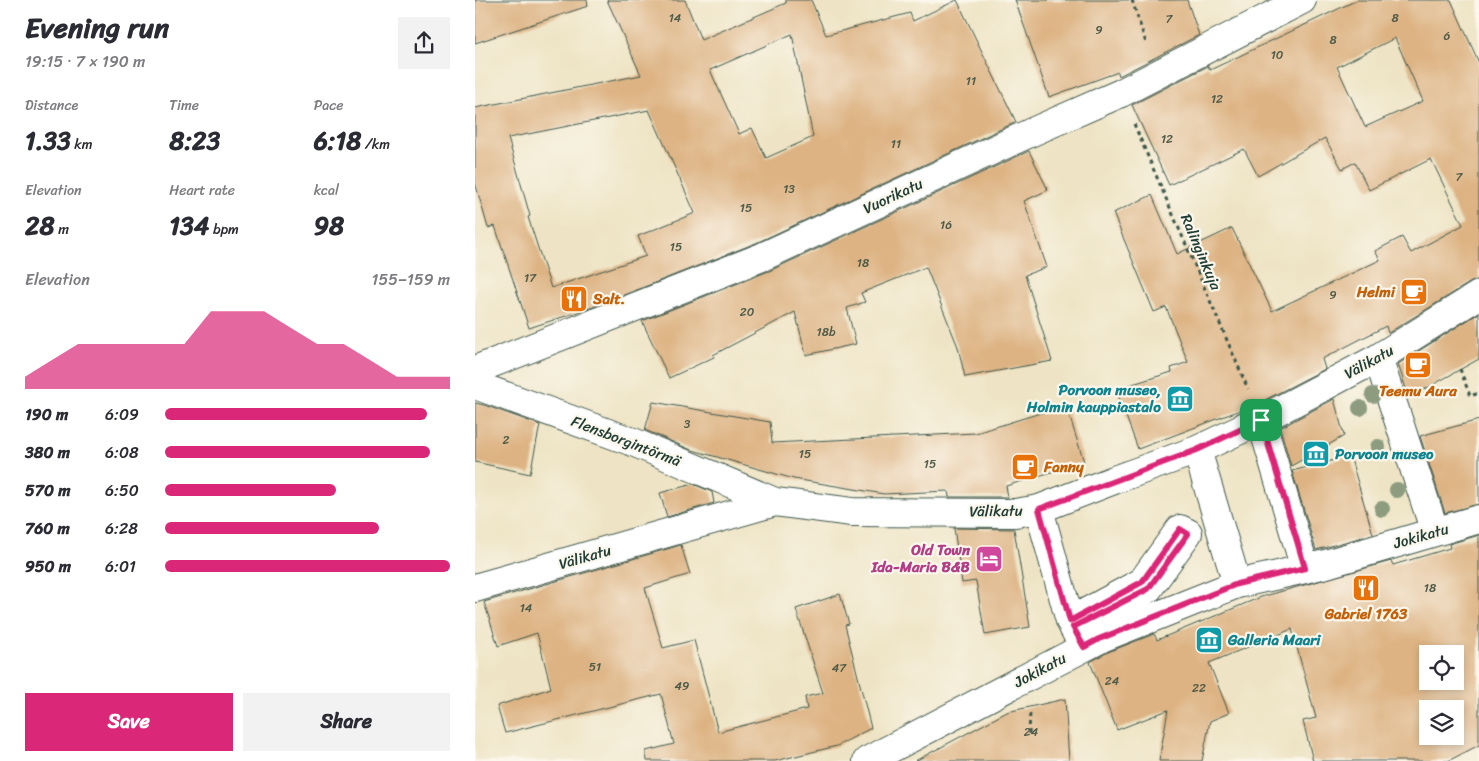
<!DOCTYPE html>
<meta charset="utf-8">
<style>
body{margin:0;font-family:Sriracha,sans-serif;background:#f2f2f3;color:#2b2b33;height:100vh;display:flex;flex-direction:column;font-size:19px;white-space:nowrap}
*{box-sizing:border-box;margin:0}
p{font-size:16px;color:#7c7c81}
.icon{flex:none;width:28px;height:28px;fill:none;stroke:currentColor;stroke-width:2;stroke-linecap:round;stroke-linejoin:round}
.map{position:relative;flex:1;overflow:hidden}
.side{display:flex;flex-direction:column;background:#fff;width:475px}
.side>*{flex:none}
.fabs{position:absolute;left:944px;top:645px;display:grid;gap:10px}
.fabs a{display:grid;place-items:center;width:45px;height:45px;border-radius:0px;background:#fff;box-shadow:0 2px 8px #0003;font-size:25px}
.pin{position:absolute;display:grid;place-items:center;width:42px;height:42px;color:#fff;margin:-21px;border-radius:10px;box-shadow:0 2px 8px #0006}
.round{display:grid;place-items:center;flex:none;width:52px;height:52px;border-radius:0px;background:#f2f2f3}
.headline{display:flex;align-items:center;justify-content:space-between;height:85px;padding:0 25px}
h1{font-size:28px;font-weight:800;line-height:38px}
.figures{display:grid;grid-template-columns:repeat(3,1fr);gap:8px;height:85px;padding:5px 25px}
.figures div{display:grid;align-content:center}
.figures b{font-size:25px;font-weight:800}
.figures small{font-size:14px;font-weight:400}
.figures p{font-size:14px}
.chart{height:140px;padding:10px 25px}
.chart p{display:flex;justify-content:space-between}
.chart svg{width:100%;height:90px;margin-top:5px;fill:#db2777;opacity:.7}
.action{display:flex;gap:10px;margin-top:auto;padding:10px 25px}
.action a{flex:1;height:58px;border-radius:0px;background:#db2777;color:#fff;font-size:20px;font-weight:800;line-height:58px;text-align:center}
.action a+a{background:#f2f2f3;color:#2b2b33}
ul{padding:0 25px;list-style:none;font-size:16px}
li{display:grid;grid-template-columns:80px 60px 1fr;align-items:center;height:38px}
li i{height:12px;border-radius:6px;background:#db2777}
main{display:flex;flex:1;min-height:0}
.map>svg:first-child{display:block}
.building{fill:#ddb383;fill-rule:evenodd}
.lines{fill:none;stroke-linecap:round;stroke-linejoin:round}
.minor-casing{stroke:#3e564a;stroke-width:30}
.path{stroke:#3e564a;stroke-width:3;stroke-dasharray:4 4;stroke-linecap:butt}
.minor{stroke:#fff;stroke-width:28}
.tree{fill:#8d9c7f}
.route-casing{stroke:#fff;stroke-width:10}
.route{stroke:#db2777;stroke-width:6}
.labels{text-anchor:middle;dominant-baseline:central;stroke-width:4.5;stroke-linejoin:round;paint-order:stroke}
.number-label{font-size:12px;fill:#4e5a48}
.street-label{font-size:15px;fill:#1f3d34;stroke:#fbf7ec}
.food-label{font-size:15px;font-weight:bold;fill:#c56008;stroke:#fbf7ec;text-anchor:start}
.culture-label{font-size:15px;font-weight:bold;fill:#0d838f;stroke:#fbf7ec;text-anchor:start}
.hotel-label{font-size:15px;font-weight:bold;fill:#b23c85;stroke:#fbf7ec;text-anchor:end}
</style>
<main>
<section class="side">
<div class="headline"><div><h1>Evening run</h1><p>19:15 · 7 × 190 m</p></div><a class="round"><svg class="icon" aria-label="share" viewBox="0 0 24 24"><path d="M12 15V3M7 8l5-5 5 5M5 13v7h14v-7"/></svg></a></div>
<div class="figures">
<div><p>Distance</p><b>1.33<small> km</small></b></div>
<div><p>Time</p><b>8:23</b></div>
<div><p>Pace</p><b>6:18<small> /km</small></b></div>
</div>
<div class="figures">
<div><p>Elevation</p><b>28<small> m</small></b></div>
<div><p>Heart rate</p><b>134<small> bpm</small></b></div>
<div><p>kcal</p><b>98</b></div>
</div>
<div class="chart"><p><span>Elevation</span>155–159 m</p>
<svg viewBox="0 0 160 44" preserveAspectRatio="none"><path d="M0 44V38L10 30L20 22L30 22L40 22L50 22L60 22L70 6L80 6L90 6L100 14L110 22L120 22L130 30L140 38L150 38L160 38V44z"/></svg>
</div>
<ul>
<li><b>190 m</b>6:09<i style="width:92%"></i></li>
<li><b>380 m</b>6:08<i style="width:93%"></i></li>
<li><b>570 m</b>6:50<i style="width:60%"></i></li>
<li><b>760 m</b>6:28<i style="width:75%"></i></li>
<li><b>950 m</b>6:01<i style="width:100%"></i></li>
</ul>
<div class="action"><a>Save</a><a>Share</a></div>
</section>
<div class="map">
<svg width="1004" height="761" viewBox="0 0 1004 761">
<rect width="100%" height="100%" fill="#fbf7ec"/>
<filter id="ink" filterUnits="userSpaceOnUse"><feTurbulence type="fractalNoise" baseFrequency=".02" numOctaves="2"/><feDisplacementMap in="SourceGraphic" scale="10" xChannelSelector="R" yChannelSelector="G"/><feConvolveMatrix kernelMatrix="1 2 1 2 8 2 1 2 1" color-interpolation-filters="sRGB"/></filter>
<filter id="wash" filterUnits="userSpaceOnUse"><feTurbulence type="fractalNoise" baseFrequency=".0096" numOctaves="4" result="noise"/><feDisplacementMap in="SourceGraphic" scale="20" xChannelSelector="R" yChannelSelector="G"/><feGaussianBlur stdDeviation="1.12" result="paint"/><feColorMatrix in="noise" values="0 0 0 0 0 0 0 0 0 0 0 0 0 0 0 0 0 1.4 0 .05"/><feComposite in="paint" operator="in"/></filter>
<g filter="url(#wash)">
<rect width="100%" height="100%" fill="#eee4c5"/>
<g id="blocks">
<path class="building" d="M0,0H112L113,6L0,43Z
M132,0H210L226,40L311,3V0H336L351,35L435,13L438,21L482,0L541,122L281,243L118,307L54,328L20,226L13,228L0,182V108L166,75ZM317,34L338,137L291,158L277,128L264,134L235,70ZM174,110L220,213L163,236L171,256L76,288L53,217L55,216L33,138Z
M540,0H712L724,35L644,76L643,72L574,97Z
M882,0H976L1004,63V279L996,282L913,333L911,326L847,359L850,369L784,403L663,449L641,389L697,372L696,368L713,362L691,307L679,312L638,213L677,195L702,254L757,228L797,311L905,260L900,251L927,237L936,253L988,225L956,159L894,190L880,162L867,169L850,138L783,176L769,149L694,185L657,105L733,66L735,70ZM920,38L948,101L890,127L862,67Z
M554,151L573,190L549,201L572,267L550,275L577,361L490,377L483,347L451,267L386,293L390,302L372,308L381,344L331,355L320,312L238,355L239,357L194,378L167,321L294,271Z
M1004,313V359L934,398L923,364Z
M859,399L869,436L816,466L805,428Z
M178,402L295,422L297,443L501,433L591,405L609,462L531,486L533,497H474L473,491L409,494L319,479L214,449L170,430Z
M0,403L9,405L65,425L55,474L0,462Z
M1004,420V504L970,513L945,436Z
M875,456L898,534L841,550L817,471Z
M218,484L237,492L239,503L192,517L185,493Z
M479,528L539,529L555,627L510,635L501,581L487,583Z
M1004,535V745L973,761H838L828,721L841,718L817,629L734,663L754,713L735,721L727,761H684L693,710L642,730L615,662L633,652L679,634L682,640L786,597L916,561L918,565L975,548L974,544ZM952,654H980V681H952ZM952,709H980V736H952Z
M206,545L215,574L170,588L188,648L219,640L243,732L332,709L330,697L348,693L321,609L365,594L374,624L370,625L396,728L362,746L300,761H172L171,751L199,744L186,694L30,733L22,706L76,688L62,633L23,646L9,602Z
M590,699L594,761H440L532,712Z"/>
</g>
</g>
<g filter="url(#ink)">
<use href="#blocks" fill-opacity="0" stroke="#3e564a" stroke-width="1"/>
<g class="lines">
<g class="minor-casing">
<path id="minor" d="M903,358L960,532
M0,370L287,257L557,132L646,93L827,0
M0,385L158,442L300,502
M786,420L830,569L762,584L624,639L609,647L598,627L673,589L713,533L705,529L667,582L595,621L564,509L639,480L722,450Z
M770,426L786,420L903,358L1004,295
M722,450L762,584
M811,573L851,564L1004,519
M0,588L300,502L377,512L540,513L564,509L582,502
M392,761L625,639"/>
</g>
<path class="path" d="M657,0L671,43
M659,124L773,389
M985,369L995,396L1004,393
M554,734L555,712"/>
<use href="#minor" class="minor"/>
</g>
<g class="tree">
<circle cx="898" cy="395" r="8"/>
<circle cx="885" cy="408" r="8"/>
<circle cx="903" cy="447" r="8"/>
<circle cx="922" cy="490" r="8"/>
<circle cx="907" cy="509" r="8"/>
</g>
</g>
<g class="lines" filter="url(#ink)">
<g class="route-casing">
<path id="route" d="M786,420L830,568L762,584L624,639L609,647L598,627L673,589L713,534L705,529L667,582L595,621L564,509L722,450Z"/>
</g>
<use href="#route" class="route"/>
</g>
<defs>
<g id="cafe-square" transform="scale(1.4375)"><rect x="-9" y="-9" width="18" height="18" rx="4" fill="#e8710a" stroke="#fbf7ec"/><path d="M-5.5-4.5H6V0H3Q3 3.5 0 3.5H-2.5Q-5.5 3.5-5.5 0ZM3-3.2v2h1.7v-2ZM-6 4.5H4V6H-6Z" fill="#fff"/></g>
<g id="restaurant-square" transform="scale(1.4375)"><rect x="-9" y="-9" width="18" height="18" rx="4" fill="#e8710a" stroke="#fbf7ec"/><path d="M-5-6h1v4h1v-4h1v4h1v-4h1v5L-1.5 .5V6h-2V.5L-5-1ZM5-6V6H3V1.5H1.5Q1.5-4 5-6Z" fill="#fff"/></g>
<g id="museum-square" transform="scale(1.4375)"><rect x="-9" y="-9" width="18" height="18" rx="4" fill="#0f9aa8" stroke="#fbf7ec"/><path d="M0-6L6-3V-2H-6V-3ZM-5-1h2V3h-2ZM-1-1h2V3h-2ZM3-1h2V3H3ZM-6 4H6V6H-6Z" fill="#fff"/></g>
<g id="hotel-square" transform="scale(1.4375)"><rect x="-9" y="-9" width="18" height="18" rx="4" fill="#d1479c" stroke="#fbf7ec"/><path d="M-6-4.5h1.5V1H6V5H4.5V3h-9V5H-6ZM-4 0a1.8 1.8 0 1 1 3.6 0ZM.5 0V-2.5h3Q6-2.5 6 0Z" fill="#fff"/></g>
</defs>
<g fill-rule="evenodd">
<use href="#cafe-square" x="939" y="292"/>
<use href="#restaurant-square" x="99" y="299"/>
<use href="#cafe-square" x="943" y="365"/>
<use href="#museum-square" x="705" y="399"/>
<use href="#museum-square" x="841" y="454"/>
<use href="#cafe-square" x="550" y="467"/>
<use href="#hotel-square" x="514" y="559"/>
<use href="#restaurant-square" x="891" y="588"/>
<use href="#museum-square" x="734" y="640"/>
</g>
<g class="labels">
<g class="number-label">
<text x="200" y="18">14</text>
<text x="920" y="18">8</text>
<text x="694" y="19">7</text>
<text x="624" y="30">9</text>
<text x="972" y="36">6</text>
<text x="858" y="40">8</text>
<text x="802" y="55">10</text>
<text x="496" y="81">11</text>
<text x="742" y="99">12</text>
<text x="692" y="139">12</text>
<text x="421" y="144">11</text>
<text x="984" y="177">7</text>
<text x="314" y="189">13</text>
<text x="271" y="208">15</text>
<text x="471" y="225">16</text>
<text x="201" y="247">15</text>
<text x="388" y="263">18</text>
<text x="55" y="278">17</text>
<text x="858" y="295">9</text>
<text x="272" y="312">20</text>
<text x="351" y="332">18b</text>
<text x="212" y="424">3</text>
<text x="31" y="440">2</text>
<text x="330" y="454">15</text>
<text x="455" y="464">15</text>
<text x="955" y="588">18</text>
<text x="51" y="608">14</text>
<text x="120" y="667">51</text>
<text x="364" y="668">47</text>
<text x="637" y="681">24</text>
<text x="207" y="686">49</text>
<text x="724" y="688">22</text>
<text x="556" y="732">24</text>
</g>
<g class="street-label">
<text transform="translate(418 196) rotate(-25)">Vuorikatu</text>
<text transform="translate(726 252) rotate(67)">Ralinginkuja</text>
<text transform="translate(894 362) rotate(-29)">Välikatu</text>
<text transform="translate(151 441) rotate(21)">Flensborgintörmä</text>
<text transform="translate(521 511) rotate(-1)">Välikatu</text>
<text transform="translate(946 536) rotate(-16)">Jokikatu</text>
<text transform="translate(110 557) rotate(-16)">Välikatu</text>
<text transform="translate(565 670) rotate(-28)">Jokikatu</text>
</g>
<g class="food-label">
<text x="920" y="292" text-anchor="end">Helmi</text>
<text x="118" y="299">Salt.</text>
<text x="943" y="391" text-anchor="middle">Teemu Aura</text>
<text x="569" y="467">Fanny</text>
<text x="891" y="614" text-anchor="middle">Gabriel 1763</text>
</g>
<g class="culture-label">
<text x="686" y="390" text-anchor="end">Porvoon museo,<tspan x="686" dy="17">Holmin kauppiastalo</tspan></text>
<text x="860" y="454">Porvoon museo</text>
<text x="753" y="640">Galleria Maari</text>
</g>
<g class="hotel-label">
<text x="495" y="550">Old Town<tspan x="495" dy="17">Ida-Maria B&amp;B</tspan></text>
</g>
</g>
</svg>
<div class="fabs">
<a><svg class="icon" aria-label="locate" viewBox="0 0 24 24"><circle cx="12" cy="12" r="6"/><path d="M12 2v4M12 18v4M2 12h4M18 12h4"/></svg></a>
<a><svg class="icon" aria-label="layers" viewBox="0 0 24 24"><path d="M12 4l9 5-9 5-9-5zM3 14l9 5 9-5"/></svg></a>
</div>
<div class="pin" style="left:786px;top:420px;background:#1e9e55"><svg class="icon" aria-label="arrive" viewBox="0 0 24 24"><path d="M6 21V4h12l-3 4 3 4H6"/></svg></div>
</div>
</main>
